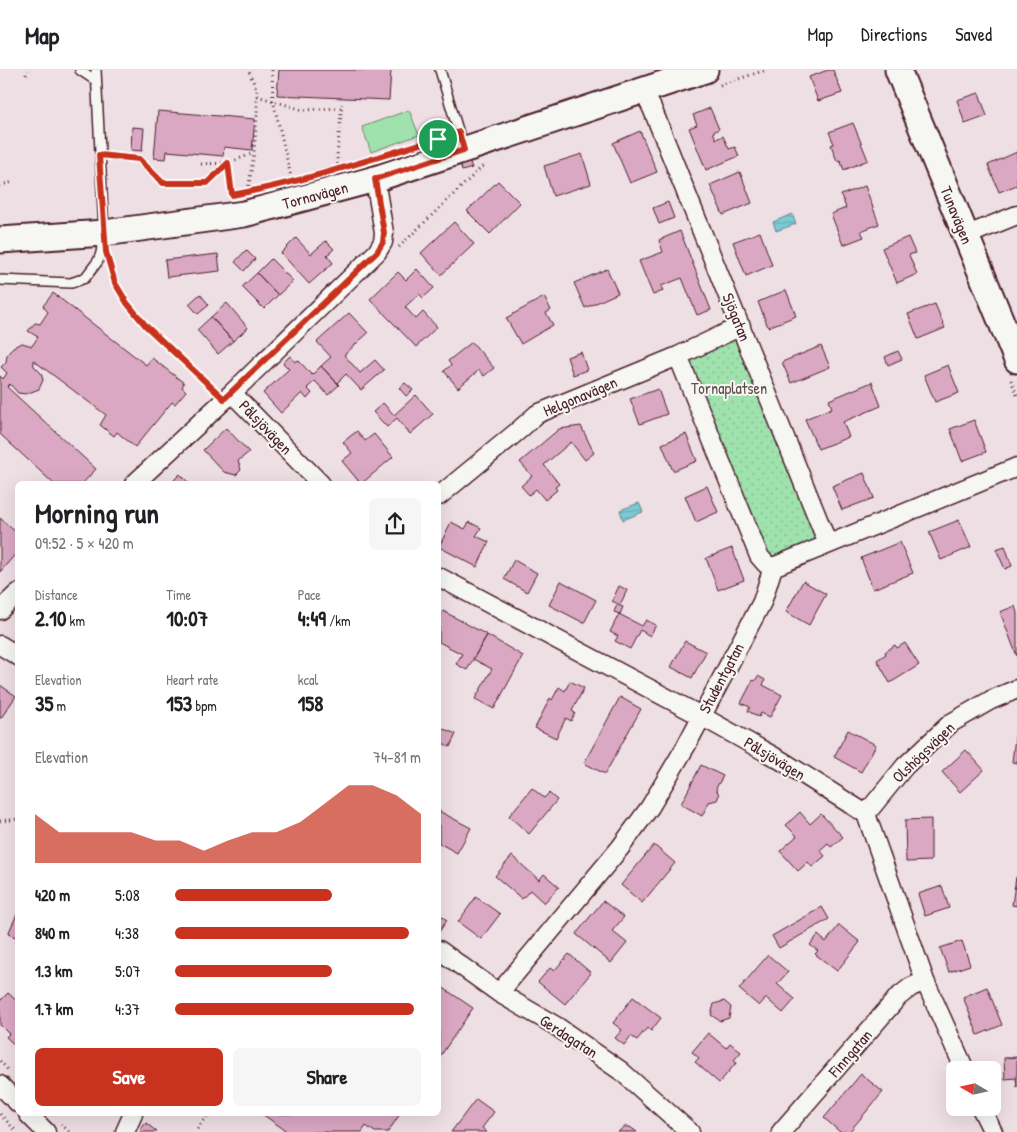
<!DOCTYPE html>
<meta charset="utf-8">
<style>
body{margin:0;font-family:"Patrick Hand",sans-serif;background:#f6f6f6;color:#202124;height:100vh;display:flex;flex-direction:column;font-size:19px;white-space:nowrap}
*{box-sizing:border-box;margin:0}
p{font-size:16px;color:#757577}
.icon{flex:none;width:28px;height:28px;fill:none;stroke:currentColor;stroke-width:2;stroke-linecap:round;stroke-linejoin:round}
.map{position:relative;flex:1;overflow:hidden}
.panel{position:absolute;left:15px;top:411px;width:426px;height:635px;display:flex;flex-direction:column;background:#fff;border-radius:8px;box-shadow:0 5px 20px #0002}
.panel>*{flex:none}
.needle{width:32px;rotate:279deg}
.fabs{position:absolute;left:946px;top:991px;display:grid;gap:10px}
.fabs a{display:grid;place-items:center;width:55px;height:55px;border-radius:8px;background:#fff;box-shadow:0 5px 20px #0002;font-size:25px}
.pin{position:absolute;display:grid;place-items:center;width:42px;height:42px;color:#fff;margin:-21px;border:2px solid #fff;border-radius:50%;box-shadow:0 1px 5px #0007}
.round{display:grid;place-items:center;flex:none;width:52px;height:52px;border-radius:8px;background:#f6f6f6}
.head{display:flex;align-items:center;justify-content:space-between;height:85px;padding:0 20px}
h1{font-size:28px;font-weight:800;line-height:38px}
.metrics{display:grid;grid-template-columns:repeat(3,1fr);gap:8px;height:85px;padding:5px 20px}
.metrics div{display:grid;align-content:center}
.metrics b{font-size:21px;font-weight:800}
.metrics small{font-size:14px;font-weight:400}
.metrics p{font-size:14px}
.chart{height:140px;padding:10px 20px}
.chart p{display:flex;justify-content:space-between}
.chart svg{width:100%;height:90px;margin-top:5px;fill:#c8321e;opacity:.7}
.cta{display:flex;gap:10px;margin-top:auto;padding:10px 20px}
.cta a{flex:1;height:58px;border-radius:8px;background:#c8321e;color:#fff;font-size:20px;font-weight:800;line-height:58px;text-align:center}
.cta a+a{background:#f6f6f6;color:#202124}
ul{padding:0 20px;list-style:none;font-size:16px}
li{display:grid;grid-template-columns:80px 60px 1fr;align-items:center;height:38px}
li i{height:12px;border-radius:6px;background:#c8321e}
header{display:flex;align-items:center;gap:30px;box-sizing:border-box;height:70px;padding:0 25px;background:#fff;border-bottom:1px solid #e0e0e0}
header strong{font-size:24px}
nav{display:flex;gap:28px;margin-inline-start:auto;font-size:18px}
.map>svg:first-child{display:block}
.grass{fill:url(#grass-dots);stroke:#74806c}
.garden{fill:#9fe2ad;stroke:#74806c}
.water{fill:url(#water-rules);stroke:#67868f}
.building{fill:#dba8c4;stroke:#4a1f2b}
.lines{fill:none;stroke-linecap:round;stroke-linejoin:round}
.lane-casing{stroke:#4a1f2b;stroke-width:12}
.street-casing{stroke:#4a1f2b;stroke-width:21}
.secondary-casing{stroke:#4a1f2b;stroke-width:29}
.path{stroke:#4a1f2b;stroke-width:3;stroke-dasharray:1 4;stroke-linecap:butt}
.lane{stroke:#f6f6f2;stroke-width:9}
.street{stroke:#f6f6f2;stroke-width:18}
.secondary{stroke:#f6f6f2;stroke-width:25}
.route-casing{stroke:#fff;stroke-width:10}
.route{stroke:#c8321e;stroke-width:6}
.labels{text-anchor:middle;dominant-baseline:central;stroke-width:4;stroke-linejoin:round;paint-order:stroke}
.street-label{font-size:16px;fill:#4a1f2b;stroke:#f6f6f2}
.park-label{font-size:16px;fill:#5f504c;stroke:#f6f6f2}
</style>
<header>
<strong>Map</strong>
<nav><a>Map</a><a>Directions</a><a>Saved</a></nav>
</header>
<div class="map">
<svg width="1017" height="1062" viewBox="0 0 1017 1062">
<defs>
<pattern id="grass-dots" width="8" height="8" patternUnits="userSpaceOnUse" patternTransform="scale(1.25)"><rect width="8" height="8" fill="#9fe2ad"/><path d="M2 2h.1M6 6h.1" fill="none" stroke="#8ac195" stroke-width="1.8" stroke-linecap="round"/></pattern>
<pattern id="water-rules" width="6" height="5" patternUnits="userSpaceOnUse" patternTransform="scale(1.25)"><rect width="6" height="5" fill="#7acbd2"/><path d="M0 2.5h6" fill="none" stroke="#6baeb4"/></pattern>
</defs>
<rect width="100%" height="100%" fill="#eedfe4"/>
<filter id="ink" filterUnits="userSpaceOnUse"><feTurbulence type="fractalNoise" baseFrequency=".02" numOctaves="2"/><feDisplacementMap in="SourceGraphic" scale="10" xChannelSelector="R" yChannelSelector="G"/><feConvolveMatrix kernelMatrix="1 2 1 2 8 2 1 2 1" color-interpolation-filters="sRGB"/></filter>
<g filter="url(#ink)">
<path class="grass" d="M741,256L828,474L773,497L678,286Z"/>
<path class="garden" d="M409,40L419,65L371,82L362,57Z"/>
<path class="water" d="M792,144L796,154L776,161L773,152Z
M639,433L643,442L623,450L620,440Z"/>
<path class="building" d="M279,0H391L389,30L277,25Z
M828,0H833L842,23L818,31L809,7Z
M979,23L987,46L965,54L957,30Z
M710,38L719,59L713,62L716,69L723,66L729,79L735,77L739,86L706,100L689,58L697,55L693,45Z
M158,41L255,49L252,80L224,77L223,86L167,81L166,89L154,88Z
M853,53L868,90L844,100L840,90L837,91L831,75L834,74L829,62Z
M132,57L144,58L142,81L131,80Z
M640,61L657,102L630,113L613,73Z
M1017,82V115L999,122L988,95Z
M582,84L591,114L553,126L544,96Z
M470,93L472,98L462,101L461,96Z
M740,102L752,133L723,145L710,115Z
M498,111L520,133L490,164L467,141Z
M865,116L879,154L861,161L864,167L843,175L831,144L846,138L841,125Z
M668,132L674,148L659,154L653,138Z
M454,152L474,174L441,205L421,183Z
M680,161L711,240L697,245L682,208L661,216L663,221L653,225L639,191L663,182L659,170Z
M760,162L772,195L746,206L733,172Z
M908,167L915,183L909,185L917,204L897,213L882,178Z
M296,168L311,184L326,171L334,179L327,185L333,193L309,214L281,183Z
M246,180L255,189L244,201L235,192Z
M218,184L220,201L167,207L165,190Z
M271,189L293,211L278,225L257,203Z
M417,199L434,218L423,228L419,224L405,237L416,249L423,242L437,257L416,277L370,229L398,202L406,210Z
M607,199L618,223L585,238L574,213Z
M257,203L278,225L264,239L242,217Z
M786,220L796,246L768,257L758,232Z
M53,223L146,295L152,288L184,313L182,317L186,321L175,334L172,332L135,377L117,362L114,366L100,355L106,345L33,290L34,296L41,303L43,310L39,319L26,324L18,323L10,314L7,317L96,399L82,414H54L0,364V306L3,309L7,303L1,297L6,292L7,285L13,277L22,273L32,276L38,267L28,261L35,253L40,254L48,242L43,236Z
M200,224L209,235L198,244L189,234Z
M544,227L551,240L546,243L553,255L521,274L506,248Z
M227,233L248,258L233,271L211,247Z
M935,234L945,258L918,269L908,244Z
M349,243L368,263L344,285L360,303L375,290L384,300L361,320L346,304L337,313L321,296L331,287L317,272Z
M211,247L233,271L218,284L197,260Z
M472,272L494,298L484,306L479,300L458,318L444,301L451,295L448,291Z
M821,276L830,297L791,313L782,292Z
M898,281L902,289L888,295L885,287Z
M581,282L587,300L573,305L567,287Z
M290,286L295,292L298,290L312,305L321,296L339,315L328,325L315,311L307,318L312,323L307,329L302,323L281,343L263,323L289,299L283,293Z
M948,295L959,323L935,332L924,305Z
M872,312L881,336L843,352L849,367L818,379L805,349L832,338L829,330Z
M405,313L413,320L406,326L399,318Z
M658,319L667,344L640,354L630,329Z
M416,325L433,344L410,364L397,348L387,357L373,342L383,333L394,345Z
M974,350L986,382L962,391L950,359Z
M581,356L594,383L585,390L571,372L544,395L559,414L555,417L557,420L545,430L536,419L529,425L521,416L532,406L520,392L559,359Z
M226,358L249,382L238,391L241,400L236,405L224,402L203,380Z
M357,361L365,371L374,364L393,387L361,414L342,391L352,383L343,372Z
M686,364L697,391L673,401L662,374Z
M864,403L874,428L842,440L832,416Z
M180,404L190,414H170Z
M707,416L718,442L696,452L685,426Z
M0,448L18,464V481L0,502Z
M959,450L971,477L941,490L929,462Z
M451,452L465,459L469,452L481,458L476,466L489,472L477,497L439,477Z
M900,472L913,503L873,519L861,488Z
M1005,476L1012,496L1005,499L996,479Z
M732,478L744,510L718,520L706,488Z
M514,490L537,503L527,522L504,509Z
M561,511L596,530L584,553L549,535Z
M803,511L826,524L809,555L786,542Z
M619,516L627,520L620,535L612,531Z
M617,535L623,537L620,544L614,542Z
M1015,536L1017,543V586L1000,542Z
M443,541L487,565L467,600L456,594L462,584L439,572V549Z
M619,544L642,556L646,550L656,555L650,566L640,560L630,579L615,571L618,566L610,562Z
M487,565L523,586L494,639L475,629L492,599L473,589Z
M685,571L706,582L692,608L671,597Z
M905,573L919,595L890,613L877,590L886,584L885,582L895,575L897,578Z
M758,606L765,610L763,615L782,625L770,647L761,643L759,647L748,641L750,637L741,633L753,610L755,611Z
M570,611L584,618L572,641L575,643L571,651L566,648L556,668L535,658L550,628L552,630L559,617L565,621Z
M0,615L16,626L1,648H0Z
M620,627L641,639L605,704L584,693Z
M1017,651V693L1012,692Z
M439,657L456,664L450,677L439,671Z
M848,660L876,675L861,702L834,687Z
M966,680L984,700L960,722L942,702Z
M701,695L723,706L716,718L719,725L717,730L709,732L702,746L681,734Z
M532,718L544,728L549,723L557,730L529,764L509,746Z
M439,741L471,758L457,783L439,773Z
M800,742L810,754L821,744L843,767L831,777L828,773L820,780L825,786L812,797L808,792L798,801L780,781L797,766L786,755Z
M931,749V791L906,792L905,750Z
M654,775L675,793L642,833L621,815Z
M512,786L539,810L544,804L559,817L544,833L530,820L522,829L495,806Z
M1016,807H1017V836L1012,835Z
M942,816L949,838L925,846L918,824Z
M476,827L500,844L481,869L458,852Z
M603,831L624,847L612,861L627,873L611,893L576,864Z
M822,837L829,849L779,878L772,866Z
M18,842V868L8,864Z
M439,844L447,850L439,862Z
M839,855L860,872L837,901L815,884L818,881L810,875L818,865L826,872Z
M962,871L970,895L949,902L940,878Z
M569,884L591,903L565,934L538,912L550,898L554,901Z
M768,885L788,902L777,914L795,929L783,943L766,928L759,936L739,919Z
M439,915L473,938L439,988Z
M987,917L1002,955L978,965L963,927Z
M8,923L18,932V978L6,967L9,964L0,955V929L1,930Z
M633,927L661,948L651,961L647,958L637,970L631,966L624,975L615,968L622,960L613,953Z
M724,931L731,937L729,948L720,951L711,945L714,934Z
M708,963L726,978L730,973L741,982L734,990L737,992L719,1013L695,992L699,988L692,982Z
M1017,987V1017L1016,1008L1005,1009L1004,988Z
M861,1004L883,1022L849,1062H840L824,1048Z
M476,1029L494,1042L482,1058L487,1062H451Z
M262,1044H400L388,1062H375L366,1056L362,1062H288Z
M146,1053L157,1062H142L140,1060Z
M624,1057H630L637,1062H618Z"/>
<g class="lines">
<g class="lane-casing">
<path id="lane" d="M80,0L95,10
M440,0L463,77
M0,210L71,213L85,208L98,191L101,183L104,163L96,0"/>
</g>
<g class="street-casing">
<path id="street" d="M643,21L652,38L828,474
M965,166L1017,145
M678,286L759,486L766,494L773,497
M232,323L321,414
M134,414L232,323L377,182L383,172L384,163L375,109
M439,426L518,361L537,344L678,286L741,256
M439,507L701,646L782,691L866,744L925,911L965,1000
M0,540L18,523
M0,575L18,586
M866,744L905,696L951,653L991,630L1017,619
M439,880L499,923L556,956L621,1001L690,1062
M499,923L620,778L650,737L686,676L762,532L773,497L1017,397
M0,1015L18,1033
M981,1038L993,1062
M28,1044L46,1062
M125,1062L133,1044
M781,1062L898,927L911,917L925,911"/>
</g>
<g class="secondary-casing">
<path id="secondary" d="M898,0L1017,290
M0,170L104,163L244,144L375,109L705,0"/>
</g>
<path class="path" d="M272,0L273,30L292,111
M26,5L27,0
M720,15L766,0
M257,26L303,40L341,38
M112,86L139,89L163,113H207L228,93
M228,93L232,125
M201,94L228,93L254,83
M338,99L337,86L342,34
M0,115L14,112
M248,121L254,82L257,46V20L248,0
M399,177L483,96
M109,195C115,214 123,229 135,244L213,319
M1011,310L1017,325
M0,751L18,749
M0,991L8,1000
M0,1044L17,1062
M61,1054L69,1062
M197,1059L208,1044"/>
<use href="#lane" class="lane"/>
<use href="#street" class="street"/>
<use href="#secondary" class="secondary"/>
</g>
</g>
<g class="lines" filter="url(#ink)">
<g class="route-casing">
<path id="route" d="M459,62L464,80L375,109L384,163L383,172L377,182L224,329L146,256L127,233L115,213L106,182L99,85L139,89L163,113H207L228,93L232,125C309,111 384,85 459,62Z"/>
</g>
<use href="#route" class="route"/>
</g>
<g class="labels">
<g class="street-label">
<text transform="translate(315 125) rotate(-15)">Tornavägen</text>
<text transform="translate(957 145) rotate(68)">Tunavägen</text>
<text transform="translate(737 247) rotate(68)">Sjögatan</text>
<text transform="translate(580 326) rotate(-23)">Helgonavägen</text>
<text transform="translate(266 357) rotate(46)">Pålsjövägen</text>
<text transform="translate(721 608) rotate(-62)">Studentgatan</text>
<text transform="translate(923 682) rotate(-44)">Olshögsvägen</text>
<text transform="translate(775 688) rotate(31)">Pålsjövägen</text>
<text transform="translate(569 966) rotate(33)">Gerdagatan</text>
<text transform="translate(850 983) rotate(-49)">Finngatan</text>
</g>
<g class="park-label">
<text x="729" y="318">Tornaplatsen</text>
</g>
</g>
</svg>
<div class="fabs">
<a><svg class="needle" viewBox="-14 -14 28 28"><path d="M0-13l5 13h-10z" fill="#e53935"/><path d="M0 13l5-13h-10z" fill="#757577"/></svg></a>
</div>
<div class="pin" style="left:438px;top:69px;background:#1e9e55"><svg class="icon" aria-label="arrive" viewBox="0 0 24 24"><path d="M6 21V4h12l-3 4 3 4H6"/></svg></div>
<section class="panel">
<div class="head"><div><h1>Morning run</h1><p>09:52 · 5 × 420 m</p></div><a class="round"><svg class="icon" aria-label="share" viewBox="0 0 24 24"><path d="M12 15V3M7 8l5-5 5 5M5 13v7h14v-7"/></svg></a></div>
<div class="metrics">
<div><p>Distance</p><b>2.10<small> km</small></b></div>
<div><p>Time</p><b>10:07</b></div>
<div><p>Pace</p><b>4:49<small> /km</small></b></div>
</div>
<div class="metrics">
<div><p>Elevation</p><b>35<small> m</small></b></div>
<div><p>Heart rate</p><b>153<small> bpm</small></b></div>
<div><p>kcal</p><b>158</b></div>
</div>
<div class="chart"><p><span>Elevation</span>74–81 m</p>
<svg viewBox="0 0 160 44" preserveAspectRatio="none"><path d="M0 44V20L10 29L20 29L30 29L40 29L50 33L60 33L70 38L80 33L90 29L100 29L110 24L120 15L130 6L140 6L150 11L160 20V44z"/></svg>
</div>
<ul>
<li><b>420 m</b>5:08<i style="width:64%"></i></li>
<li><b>840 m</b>4:38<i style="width:95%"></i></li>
<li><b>1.3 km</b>5:07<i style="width:64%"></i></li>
<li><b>1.7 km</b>4:37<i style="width:97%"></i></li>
</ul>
<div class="cta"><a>Save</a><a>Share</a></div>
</section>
</div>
